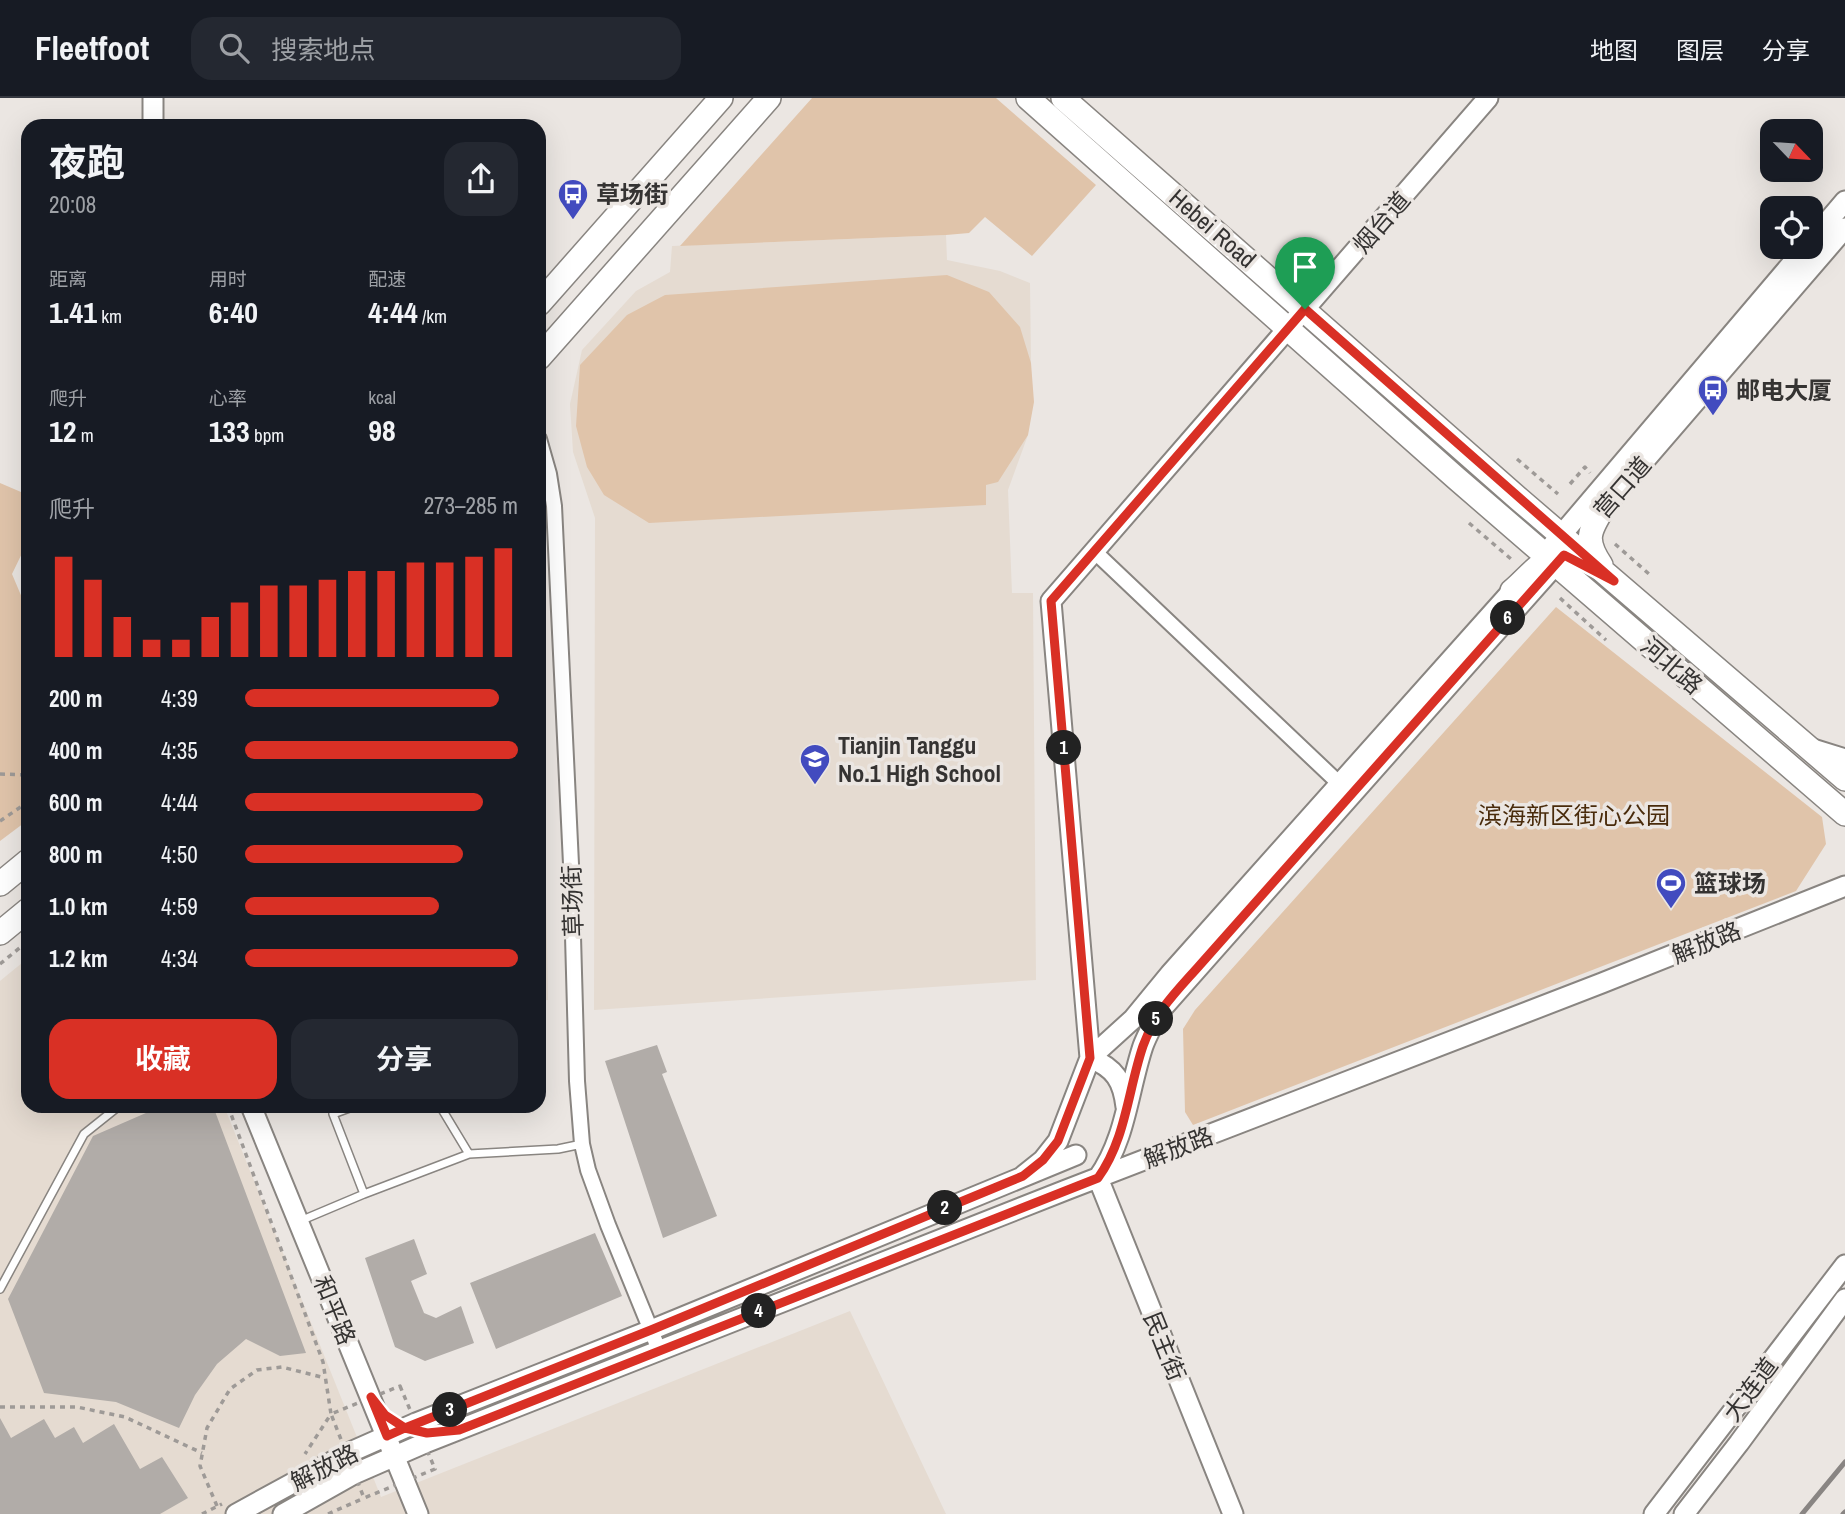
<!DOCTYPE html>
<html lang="zh">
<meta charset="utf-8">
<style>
body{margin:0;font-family:"Archivo Narrow","Noto Sans SC",sans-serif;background:#242831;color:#f1f3f6;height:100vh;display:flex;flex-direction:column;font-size:26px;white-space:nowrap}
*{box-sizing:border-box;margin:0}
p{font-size:23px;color:#9ea1a6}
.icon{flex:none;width:38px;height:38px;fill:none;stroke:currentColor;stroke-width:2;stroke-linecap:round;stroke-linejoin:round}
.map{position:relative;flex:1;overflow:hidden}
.sheet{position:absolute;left:21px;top:21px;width:525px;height:994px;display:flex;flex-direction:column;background:#171b24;border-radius:21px;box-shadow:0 7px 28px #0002}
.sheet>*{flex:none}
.needle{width:46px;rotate:115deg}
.buttons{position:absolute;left:1760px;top:21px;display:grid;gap:14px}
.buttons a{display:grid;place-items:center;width:63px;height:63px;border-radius:14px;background:#171b24;box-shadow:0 7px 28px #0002;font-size:35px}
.pin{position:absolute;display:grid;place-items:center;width:60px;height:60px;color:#fff;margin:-72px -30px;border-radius:50% 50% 50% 0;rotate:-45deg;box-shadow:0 0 7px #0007}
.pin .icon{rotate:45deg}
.km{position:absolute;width:35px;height:35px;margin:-18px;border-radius:50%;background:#222;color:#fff;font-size:19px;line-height:35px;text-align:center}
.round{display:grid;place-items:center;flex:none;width:74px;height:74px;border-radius:21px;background:#242831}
.overview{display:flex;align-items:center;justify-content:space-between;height:119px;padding:0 28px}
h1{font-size:38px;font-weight:700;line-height:52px}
.metrics{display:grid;grid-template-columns:repeat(3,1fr);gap:10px;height:119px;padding:7px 28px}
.metrics div{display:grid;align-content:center}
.metrics b{font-size:30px;font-weight:700}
.metrics small{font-size:19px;font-weight:400}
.metrics p{font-size:19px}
.chart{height:196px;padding:14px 28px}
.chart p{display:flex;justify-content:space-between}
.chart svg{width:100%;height:126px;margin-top:7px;stroke:#d93025;stroke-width:6}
.action{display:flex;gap:14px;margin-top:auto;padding:14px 28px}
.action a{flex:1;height:80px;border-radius:21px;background:#d93025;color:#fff;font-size:28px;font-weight:700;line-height:80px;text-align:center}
.action a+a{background:#242831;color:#f1f3f6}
ul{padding:0 28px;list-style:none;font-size:23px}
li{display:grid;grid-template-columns:112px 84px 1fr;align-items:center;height:52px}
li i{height:18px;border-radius:9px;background:#d93025}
header{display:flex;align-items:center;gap:42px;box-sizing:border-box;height:98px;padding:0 35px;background:#171b24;border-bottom:2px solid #363941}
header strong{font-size:33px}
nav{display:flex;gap:38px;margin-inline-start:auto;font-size:24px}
.search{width:490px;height:63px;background:#242831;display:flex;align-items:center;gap:18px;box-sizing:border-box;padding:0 24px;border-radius:21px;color:#9ea1a6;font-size:26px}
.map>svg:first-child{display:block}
.built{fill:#e5dbd1}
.green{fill:#e0c4aa}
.building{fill:#b1aca8}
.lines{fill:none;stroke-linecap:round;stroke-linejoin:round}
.lane-casing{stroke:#898581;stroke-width:10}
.street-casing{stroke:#898581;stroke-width:18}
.secondary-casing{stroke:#898581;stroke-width:23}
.primary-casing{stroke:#898581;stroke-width:26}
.path{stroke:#9e9a97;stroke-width:3.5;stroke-dasharray:5 5;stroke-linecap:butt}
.lane{stroke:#fff;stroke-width:7}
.street{stroke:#fff;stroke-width:14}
.secondary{stroke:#fff;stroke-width:19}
.primary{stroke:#fff;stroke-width:23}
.rail{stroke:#898583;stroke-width:5}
.route-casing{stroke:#fff;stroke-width:14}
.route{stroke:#d93025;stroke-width:9}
.labels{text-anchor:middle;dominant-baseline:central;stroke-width:7;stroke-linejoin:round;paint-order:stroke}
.poi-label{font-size:24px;font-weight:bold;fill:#353332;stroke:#ebe6e2;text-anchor:start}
.street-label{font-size:24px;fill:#353332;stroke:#ebe6e2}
.park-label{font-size:24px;fill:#492b0b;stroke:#ebe6e2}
</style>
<header>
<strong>Fleetfoot</strong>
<div class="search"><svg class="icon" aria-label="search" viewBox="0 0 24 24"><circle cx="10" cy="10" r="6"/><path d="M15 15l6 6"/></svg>搜索地点</div>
<nav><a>地图</a><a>图层</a><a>分享</a></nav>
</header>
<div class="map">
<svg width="1845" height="1416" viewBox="0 0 1845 1416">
<rect width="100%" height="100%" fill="#ebe6e2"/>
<path class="built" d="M946,137L947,162L1000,173L1030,185L1031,264L1028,337L1008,392L1012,495H1033L1036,882L594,912L595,420L573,354L570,306L582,252L636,193L670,174L672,148Z
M545,742L548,902L539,903V743Z
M28,860V1008H224L381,1399L850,1213L946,1416H0V883Z"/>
<path class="green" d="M812,0H996L1096,87L1032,158L985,119L969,135L946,137L680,148Z
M947,177L989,194L1020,229L1031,265L1034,304L1028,337L998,384L986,387V407L649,425L604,397L587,369L576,328L580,267L627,217L665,197Z
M0,385L28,397V443L12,476L28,514V722L0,743Z
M1556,509L1822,719L1826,746L1796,793L1193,1027L1185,1014L1183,931L1195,912Z"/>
<path class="building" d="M657,947L667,974L662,976L717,1118L663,1140L605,963Z
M162,1008H213L306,1255L280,1258L246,1241L217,1266L195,1297L179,1330L116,1304L44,1295L8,1201L93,1038Z
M595,1135L622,1198L496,1251L470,1185Z
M414,1141L427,1176L411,1183L424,1215L436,1220L461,1208L474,1245L425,1263L395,1249L365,1160Z
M0,1320L11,1340L44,1321L55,1340L74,1329L83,1345L114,1326L140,1371L162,1359L188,1400L160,1416H0Z"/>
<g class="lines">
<g class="lane-casing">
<path id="lane" d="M355,1008L333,1016L364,1096L469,1056L558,1051L582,1046
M440,1008L469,1056
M300,1123L364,1096
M0,1191L84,1036L119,1008"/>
</g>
<g class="street-casing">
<path id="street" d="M539,341L549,376L554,408L571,766L577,983L582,1046L588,1072L608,1127L659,1252
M1094,453L1345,691"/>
</g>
<g class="secondary-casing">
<path id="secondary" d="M153,28V0
M1811,143L1845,103
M1595,420L1845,130
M1552,448L1806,149
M1813,651L1845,661
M1090,960L1133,921L1170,876L1521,483
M1090,960C1115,970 1123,983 1126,1009
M251,1008L418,1416
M1023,1078L1043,1062L1058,1043L1090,960L1051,503L1488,0
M1098,1080C1126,1041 1128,993 1143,948C1147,937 1154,925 1159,914L1565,456
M1098,1080L1233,1416
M236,1416L346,1356L416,1325L651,1232L1076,1057
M283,1416L354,1376L425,1345L1066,1092L1602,885L1845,788
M1654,1416L1845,1167
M1684,1416L1739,1345L1845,1201"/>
</g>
<g class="primary-casing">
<path id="primary" d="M1028,0L1456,380L1845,716
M1063,0L1520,402L1845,681
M539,206L721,0
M539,260L769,0
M1601,467C1584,442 1589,433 1604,409
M1512,493C1527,481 1541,460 1561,457
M0,786L28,763
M0,835L28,812"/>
</g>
<path class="path" d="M1517,361L1558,396
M1570,386L1585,369L1590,375
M1469,425L1511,461
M1615,446L1649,476
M1560,500L1606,542
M0,676L28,677
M0,723L28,704
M0,866L28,843
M228,1008L323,1264L331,1316L305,1356
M400,1288L435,1371L364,1400L331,1316Z
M0,1309H77L125,1319L202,1355
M217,1408L200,1368L207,1330L230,1291L257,1272L282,1269L325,1280
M202,1416L222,1406
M328,1416L364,1400"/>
<use href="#lane" class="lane"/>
<use href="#street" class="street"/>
<use href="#secondary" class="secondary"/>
<use href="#primary" class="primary"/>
<path class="rail" d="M1802,1416L1845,1364
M1843,1416L1845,1414"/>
</g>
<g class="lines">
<g class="route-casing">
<path id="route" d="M1305,211L1051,503L1090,960L1058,1043L1043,1062L1023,1078L651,1232L405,1330L385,1317L371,1299L387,1338L405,1330L427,1335L459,1332L1098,1080C1126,1041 1128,992 1143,948C1155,914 1176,894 1199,868L1564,457L1614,483L1305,211"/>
</g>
<use href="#route" class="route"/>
</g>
<defs>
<g id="bus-pin" transform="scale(1.575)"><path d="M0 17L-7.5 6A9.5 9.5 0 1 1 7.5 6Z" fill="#424bbf" stroke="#ebe6e2"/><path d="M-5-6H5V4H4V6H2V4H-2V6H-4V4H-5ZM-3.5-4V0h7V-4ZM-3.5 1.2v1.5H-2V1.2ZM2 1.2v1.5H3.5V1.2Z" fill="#fff"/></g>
<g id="school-pin" transform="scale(1.575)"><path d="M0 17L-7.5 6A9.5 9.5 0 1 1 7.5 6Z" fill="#424bbf" stroke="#ebe6e2"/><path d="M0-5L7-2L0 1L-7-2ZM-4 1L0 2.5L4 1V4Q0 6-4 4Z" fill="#fff"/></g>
<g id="stadium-pin" transform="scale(1.575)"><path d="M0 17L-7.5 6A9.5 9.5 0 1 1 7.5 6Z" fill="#424bbf" stroke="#ebe6e2"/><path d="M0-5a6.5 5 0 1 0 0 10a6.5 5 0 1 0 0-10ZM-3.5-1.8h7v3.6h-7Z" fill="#fff"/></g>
</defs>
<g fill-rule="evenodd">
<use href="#bus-pin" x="573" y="96"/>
<use href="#bus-pin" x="1713" y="292"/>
<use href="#school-pin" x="815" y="661"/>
<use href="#stadium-pin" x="1671" y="785"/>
</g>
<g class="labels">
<g class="poi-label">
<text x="596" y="96">草场街</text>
<text x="1736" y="292">邮电大厦</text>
<text x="838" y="647">Tianjin Tanggu<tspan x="838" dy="28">No.1 High School</tspan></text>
<text x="1694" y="785">篮球场</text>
</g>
<g class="street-label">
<text transform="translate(1381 124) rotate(-49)">烟台道</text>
<text transform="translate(1213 130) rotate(41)">Hebei Road</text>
<text transform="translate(1622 389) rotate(-49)">营口道</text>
<text transform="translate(1672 567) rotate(41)">河北路</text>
<text transform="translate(572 803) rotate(-92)">草场街</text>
<text transform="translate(1706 844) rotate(-22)">解放路</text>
<text transform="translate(1178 1049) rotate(-21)">解放路</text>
<text transform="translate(335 1212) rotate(68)">和平路</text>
<text transform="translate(1165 1248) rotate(68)">民主街</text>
<text transform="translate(1750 1291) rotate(-53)">大连道</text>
<text transform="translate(324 1369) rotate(-27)">解放路</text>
</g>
<g class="park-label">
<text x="1574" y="717">滨海新区街心公园</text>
</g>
</g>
</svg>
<div class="buttons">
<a><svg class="needle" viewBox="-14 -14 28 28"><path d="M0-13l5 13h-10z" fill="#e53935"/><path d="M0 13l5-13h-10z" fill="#9ea1a6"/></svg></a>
<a><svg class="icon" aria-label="locate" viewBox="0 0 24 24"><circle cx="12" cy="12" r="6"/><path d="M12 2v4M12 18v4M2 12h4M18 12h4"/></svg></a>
</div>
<div class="pin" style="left:1305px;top:211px;background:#1e9e55"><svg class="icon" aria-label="arrive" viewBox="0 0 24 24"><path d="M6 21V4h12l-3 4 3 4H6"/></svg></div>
<b class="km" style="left:1064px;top:650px">1</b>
<b class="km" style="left:945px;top:1110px">2</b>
<b class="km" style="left:450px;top:1312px">3</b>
<b class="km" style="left:759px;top:1213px">4</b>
<b class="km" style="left:1156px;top:921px">5</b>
<b class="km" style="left:1508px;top:520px">6</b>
<section class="sheet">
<div class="overview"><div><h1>夜跑</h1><p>20:08</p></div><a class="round"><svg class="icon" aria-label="share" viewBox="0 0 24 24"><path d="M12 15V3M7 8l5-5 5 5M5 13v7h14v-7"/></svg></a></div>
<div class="metrics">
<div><p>距离</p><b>1.41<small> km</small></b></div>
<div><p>用时</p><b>6:40</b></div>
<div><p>配速</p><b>4:44<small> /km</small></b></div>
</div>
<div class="metrics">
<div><p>爬升</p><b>12<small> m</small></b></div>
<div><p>心率</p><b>133<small> bpm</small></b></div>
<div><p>kcal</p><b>98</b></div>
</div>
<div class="chart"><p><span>爬升</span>273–285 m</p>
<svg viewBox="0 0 160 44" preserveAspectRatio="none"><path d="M5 44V9M15 44V17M25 44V30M35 44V38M45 44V38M55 44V30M65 44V25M75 44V19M85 44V19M95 44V17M105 44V14M115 44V14M125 44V11M135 44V11M145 44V9M155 44V6"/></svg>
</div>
<ul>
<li><b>200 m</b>4:39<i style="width:93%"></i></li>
<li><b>400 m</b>4:35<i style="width:100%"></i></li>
<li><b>600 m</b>4:44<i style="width:87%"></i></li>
<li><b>800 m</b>4:50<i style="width:80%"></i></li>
<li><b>1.0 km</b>4:59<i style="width:71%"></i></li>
<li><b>1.2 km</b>4:34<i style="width:100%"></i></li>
</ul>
<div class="action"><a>收藏</a><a>分享</a></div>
</section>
</div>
